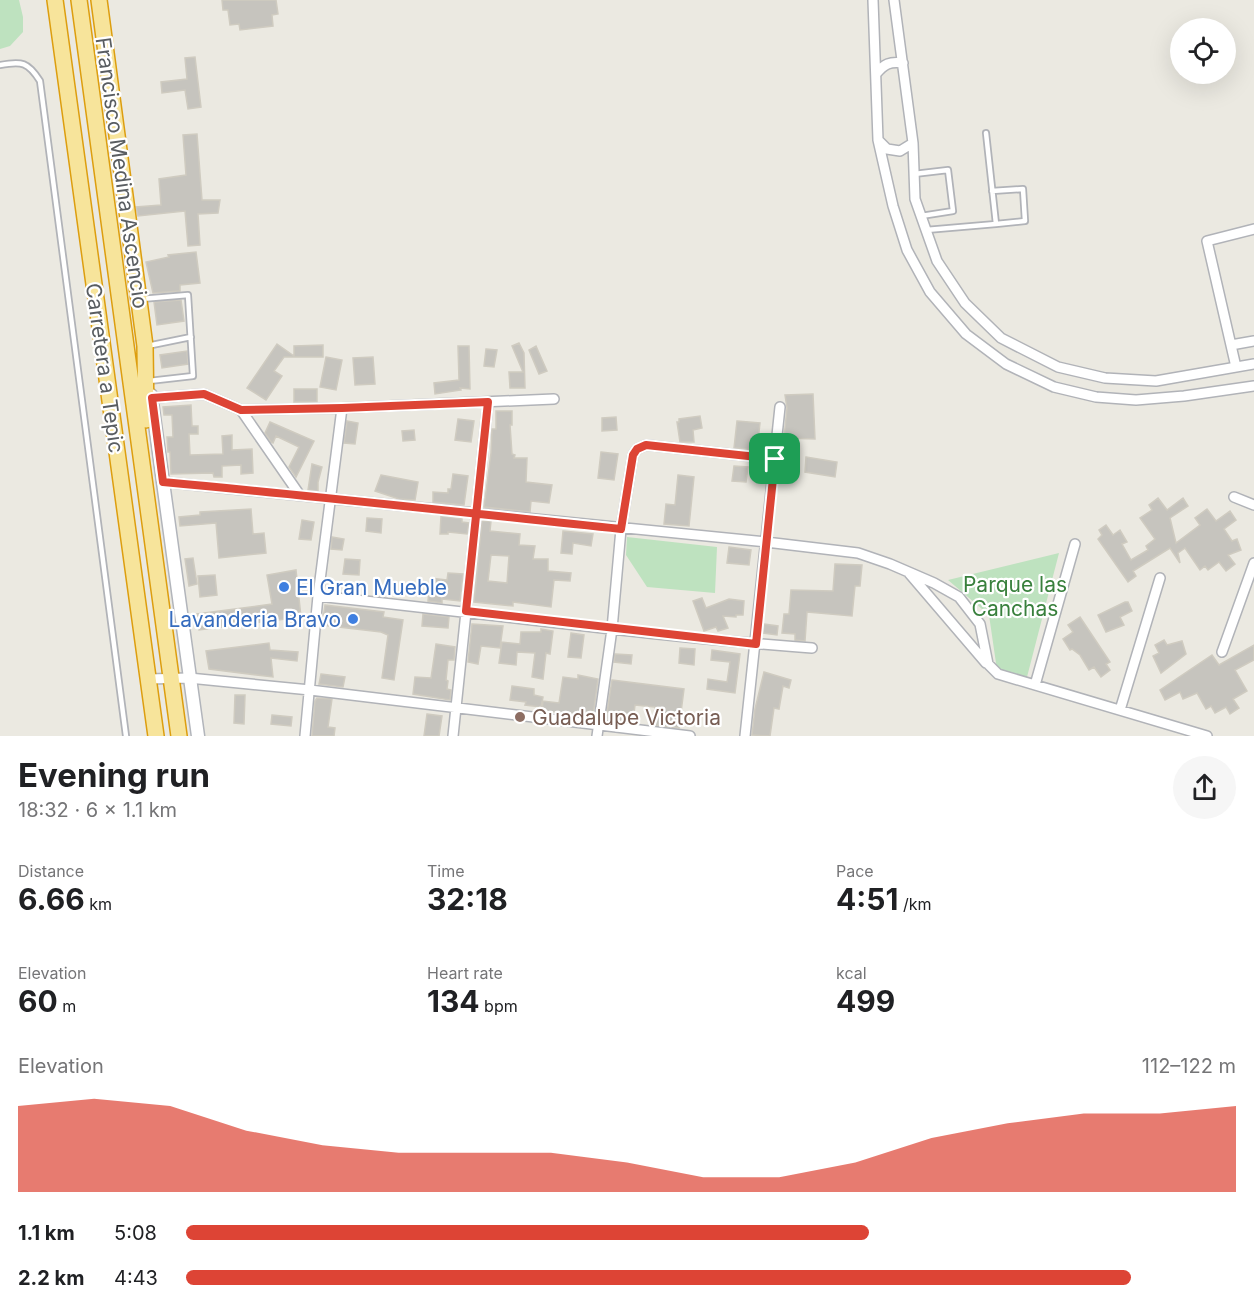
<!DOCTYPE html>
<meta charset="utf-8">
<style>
body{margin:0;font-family:Inter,sans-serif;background:#f6f6f6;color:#202124;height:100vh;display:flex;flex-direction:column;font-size:22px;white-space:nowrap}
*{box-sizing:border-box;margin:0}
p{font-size:20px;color:#757577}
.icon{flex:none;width:33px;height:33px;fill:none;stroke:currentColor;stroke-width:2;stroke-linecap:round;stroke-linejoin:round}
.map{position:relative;height:736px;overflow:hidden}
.drawer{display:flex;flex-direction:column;background:#fff;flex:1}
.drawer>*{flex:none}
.controls{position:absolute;left:1170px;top:18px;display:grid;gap:12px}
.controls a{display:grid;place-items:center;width:66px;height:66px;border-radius:50%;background:#fff;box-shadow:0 6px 24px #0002;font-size:30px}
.pin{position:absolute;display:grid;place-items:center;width:51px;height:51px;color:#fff;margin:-26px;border-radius:12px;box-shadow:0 3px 9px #0006}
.round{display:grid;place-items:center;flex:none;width:63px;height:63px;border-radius:32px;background:#f6f6f6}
.head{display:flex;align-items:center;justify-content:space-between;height:102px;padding:0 18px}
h1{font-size:33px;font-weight:700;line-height:45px}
.figures{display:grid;grid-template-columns:repeat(3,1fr);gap:9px;height:102px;padding:6px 18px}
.figures div{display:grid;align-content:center}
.figures b{font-size:30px;font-weight:700}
.figures small{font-size:16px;font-weight:400}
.figures p{font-size:16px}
.chart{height:168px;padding:12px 18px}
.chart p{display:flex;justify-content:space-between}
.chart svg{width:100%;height:108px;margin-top:6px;fill:#dd4435;opacity:.7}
ul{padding:0 18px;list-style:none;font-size:20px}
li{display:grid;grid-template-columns:96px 72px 1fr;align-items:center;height:45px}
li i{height:15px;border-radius:8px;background:#dd4435}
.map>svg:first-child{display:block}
.green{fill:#bee2bf}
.building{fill:#c6c4be;stroke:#cfcbc0;stroke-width:1.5;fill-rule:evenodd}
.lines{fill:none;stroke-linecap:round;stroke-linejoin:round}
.service-casing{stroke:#b1b3b8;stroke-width:8}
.minor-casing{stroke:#b1b3b8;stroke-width:12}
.secondary-casing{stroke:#b2b5bb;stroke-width:15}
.trunk-casing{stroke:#dd9e0f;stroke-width:18}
.service{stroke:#fff;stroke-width:4.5}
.minor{stroke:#fff;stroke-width:9}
.secondary{stroke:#fff;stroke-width:12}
.trunk{stroke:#f7e49b;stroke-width:15}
.route-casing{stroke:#fff;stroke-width:12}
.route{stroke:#dd4435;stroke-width:8}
.shop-dot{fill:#3f7fe0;stroke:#fff;stroke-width:2}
.education-dot{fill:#8d6e63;stroke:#fff;stroke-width:2}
.labels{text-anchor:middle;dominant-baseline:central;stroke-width:4.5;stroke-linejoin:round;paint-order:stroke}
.street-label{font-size:21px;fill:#595d61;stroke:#fff}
.park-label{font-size:21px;fill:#39803d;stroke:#fff}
.shop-label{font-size:21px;fill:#366cbe;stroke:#fff;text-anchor:start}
.education-label{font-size:21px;fill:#785e54;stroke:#fff;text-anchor:start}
</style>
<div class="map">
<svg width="1254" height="736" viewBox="0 0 1254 736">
<rect width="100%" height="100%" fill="#ebe9e1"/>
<path class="green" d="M0,0H19L23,17V32L10,46L0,49Z
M627,537L717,547L715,593L647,587L626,555Z
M1059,553L1027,677L997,670L989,615L948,580Z"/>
<path class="building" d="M222,0H276L278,14L272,15L273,26L240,30L239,24L230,25L228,10H223Z
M195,57L201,107L188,109L185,90L162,93L161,82L187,79L185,58Z
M197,134L202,200H220L218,213L198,214L200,245L188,246L185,211L138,216L136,207L161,205L159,179L186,175L183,135Z
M196,252L200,283L180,285V291L153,293L146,262L169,257L168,255Z
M181,300L184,321L157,325L154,302Z
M519,343L524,353L525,388H510L509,372H523L512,346Z
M277,344L294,356V346L323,345V357H284L274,371L282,376L266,400L247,388Z
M458,346H469L470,389L460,388L461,390L435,394L434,383L459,380Z
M536,346L547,371L539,374L529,350Z
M486,349L497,350L494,367L484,366Z
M187,351L188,364L162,368L160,355Z
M326,357L342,360L336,390L320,387Z
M373,357L375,384L355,385L353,358Z
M294,389H317V402H294Z
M813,394L815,439L784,438L787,408L785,395Z
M191,405L192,426H198V434H189L190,455L223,454L222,436L232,435V450L252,449L253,473L241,474V465L222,466V477H214L213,473L171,474L170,452H168L167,437H173L172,415H164L163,407Z
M496,411H512V425H510L512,454L515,455L514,458H527L526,482L552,485L549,503L531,501L530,512L484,507L491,453L492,429H496Z
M700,416L702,428L693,430L694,442H680L677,422H679V419Z
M616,417L617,430L602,431V418Z
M458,419L474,421L471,442L455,440Z
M347,421L358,423L355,444L344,443Z
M737,421L760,423L757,450L734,448Z
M270,422L314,441L296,477L289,467L299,447L276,436L273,443L271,442L265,433Z
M414,430L415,440L403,441L402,431Z
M601,452L618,454L614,480L598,478Z
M806,457L837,462L835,477L805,472Z
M312,464L322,467L318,482V491L308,490Z
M734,466L748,467L746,482L732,481Z
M453,474L468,476L464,505L433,502V492L448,493V489H451Z
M381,475L418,482L415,500L399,499L375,491Z
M678,475L694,477L689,526L664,524L666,504L675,505Z
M1158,498L1167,510L1183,498L1188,506L1170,518L1176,543L1200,525L1195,518L1207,509L1216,521L1230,511L1236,520L1224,529L1232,541L1237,539L1241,550L1228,555L1235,564L1226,571L1219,562L1208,570L1205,566L1200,570L1185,548L1178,553L1180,563L1170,548L1133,571L1136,576L1128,582L1098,539L1102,535L1099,530L1106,525L1113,535L1120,530L1127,542L1122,544L1131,560L1148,550L1146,546L1155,539L1140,518L1152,510L1149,505Z
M251,509L253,534L264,533L266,553L219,558L216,523L180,526L179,517L200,515V512Z
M441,516L462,519V522L469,523L467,534L448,532V534H440Z
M367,518L382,519L381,533L366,531Z
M302,520L314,522L311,540L299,539Z
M482,521H491L490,531L520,534L519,545L535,546L533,559H548V571L571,573L570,581L554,580L551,607L513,602V606L474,602ZM491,555L509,556L507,583L488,581Z
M563,531L593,534L591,546L573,543L572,554L561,553Z
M332,537L344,539L342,550L331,549Z
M729,547L751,550L749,565L727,563Z
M193,558L197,584L189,586L185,559Z
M345,559L360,560L359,575L343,574Z
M835,564L862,565L860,586H855L852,616L807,612L805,641L795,640V634L782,633L784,614H789L791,590L833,591Z
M296,570L301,617L199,630L197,614L272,604L267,575Z
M448,573L463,574L460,601L442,599V603L428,601L430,578L447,580Z
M215,575L217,595L200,597L198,576Z
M702,598L706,608L729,599L744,601L743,615H736V617L723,616L728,628L718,631L716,627L704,631L693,601Z
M1125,602H1128L1132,611L1120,617L1124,625L1106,632L1098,615Z
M325,605L384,612L383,617L403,620L394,680L382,678L388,635L381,632L322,625Z
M423,614L449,617L448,628L422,626Z
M1080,617L1110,662L1106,664L1110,670L1101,677L1094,667L1089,670L1080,655L1072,649L1070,650L1063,639L1073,632L1068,625Z
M472,624L503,626L500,648L481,646L478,664L468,662Z
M764,624L778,626L777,635L763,633Z
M541,629L553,631L550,654L546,653L543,679L532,677L535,653L517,652L516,665L499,663L502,642L520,644L521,632H541Z
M571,633L584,635L581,658L568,657Z
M1164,640L1167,645L1182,641L1186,654L1161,673L1153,656L1159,653L1155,645Z
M269,643L270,650L298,652L297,661L271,658L273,677L209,669L206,651Z
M436,644L455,647L454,660H448L446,680L448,681L447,689L451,690L450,700L413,694L415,677L431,678Z
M1254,645V660L1235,670L1247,691L1233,699L1239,708L1230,714L1226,707L1215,713L1211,706L1206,709L1197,693L1183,699L1180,692L1165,700L1160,690L1212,655L1219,665Z
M680,648L695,649L694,665L679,663Z
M712,650L740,654L735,693L707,689L708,679L727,682L730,662L711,660Z
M615,654L632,655L631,664L614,662Z
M764,672L791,680L789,688L783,686L779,709L774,708L770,736L752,735L755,709Z
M321,674L345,677L343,687L319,684Z
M578,675L598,679L593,716L542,711L543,701L559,703L563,677L578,679Z
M612,680L684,689L679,728L653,725L655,707L635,705L633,722L606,719Z
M512,686L534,689V695L543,697L541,707L525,705L526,702L510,700Z
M235,695H245L244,724L234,723Z
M317,698L332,699L328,727L335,728L334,736H312L315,701Z
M427,714L442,716L439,736H424Z
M272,715L292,717L291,726L271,724Z"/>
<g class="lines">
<g class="service-casing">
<path id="service" d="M0,65C22,61 28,62 40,81L126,736
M914,174L948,170L953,211L921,216
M992,191L1023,189L1025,221L996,224
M926,230L996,224L986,133
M141,299L188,295L193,376L149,381
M147,346L191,337"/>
</g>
<g class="minor-casing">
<path id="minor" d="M873,0L878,140L893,206L907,250L930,292L966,334L1006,364L1054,387L1096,397L1136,400L1184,396L1254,386
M894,0L913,143L915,199L937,261L965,303L1001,338L1058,367L1105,378L1156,381L1254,364
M876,74C884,64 890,61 903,63
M878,140L887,149L900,151L913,143
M1231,345L1254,341
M1236,367L1207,241L1254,229
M152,398L204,394L241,410L342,408L554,399
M241,410L299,494
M163,482L766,542L858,553L890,564L934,583L959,597L980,624L988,664L998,674L1207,736
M1234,497L1254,505
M909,573L986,663
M318,596C483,613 647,636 812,648
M1222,652L1254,563
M148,679L189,678L310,690L690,736
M1035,685L1075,544
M1120,710L1160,578
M305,736L318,596L342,408
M453,736L488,402
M597,736L612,629L621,529L633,455L637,449L646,445L775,459
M745,736L780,407"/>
</g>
<g class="secondary-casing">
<path id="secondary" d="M151,395L198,736"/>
</g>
<g class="trunk-casing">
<path id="trunk" d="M55,0L156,736
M79,0L179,736
M99,0L145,346L146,420"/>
</g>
<use href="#service" class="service"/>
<use href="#minor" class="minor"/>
<use href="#secondary" class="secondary"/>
<use href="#trunk" class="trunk"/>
</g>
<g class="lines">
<g class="route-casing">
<path id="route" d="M775,459L646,445L637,449L633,455L621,529C468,513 316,496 163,482L152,398L204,394L241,410L342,408L488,402L466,611L756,644L775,459"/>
</g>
<use href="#route" class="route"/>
</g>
<g class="shop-dot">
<circle cx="284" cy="587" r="6"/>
<circle cx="353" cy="619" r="6"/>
</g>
<circle class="education-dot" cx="520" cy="717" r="6"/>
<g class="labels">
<g class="street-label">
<text transform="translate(122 173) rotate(82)">Francisco Medina Ascencio</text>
<text transform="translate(105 368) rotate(82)">Carretera a Tepic</text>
</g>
<g class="park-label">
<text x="1015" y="584">Parque las<tspan x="1015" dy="24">Canchas</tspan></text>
</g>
<g class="shop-label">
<text x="296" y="587">El Gran Mueble</text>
<text x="341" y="619" text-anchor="end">Lavanderia Bravo</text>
</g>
<g class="education-label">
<text x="532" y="717">Guadalupe Victoria</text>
</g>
</g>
</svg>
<div class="controls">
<a><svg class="icon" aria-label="locate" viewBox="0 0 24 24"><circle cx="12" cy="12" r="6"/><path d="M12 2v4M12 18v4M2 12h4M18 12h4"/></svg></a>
</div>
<div class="pin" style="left:775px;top:459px;background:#1e9e55"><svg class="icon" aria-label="arrive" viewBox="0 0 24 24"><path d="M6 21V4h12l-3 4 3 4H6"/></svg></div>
</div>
<section class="drawer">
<div class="head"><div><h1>Evening run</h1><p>18:32 · 6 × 1.1 km</p></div><a class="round"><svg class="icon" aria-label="share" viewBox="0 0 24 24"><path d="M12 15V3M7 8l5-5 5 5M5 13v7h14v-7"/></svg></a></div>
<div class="figures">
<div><p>Distance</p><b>6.66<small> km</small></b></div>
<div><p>Time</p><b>32:18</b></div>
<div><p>Pace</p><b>4:51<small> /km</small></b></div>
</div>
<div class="figures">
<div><p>Elevation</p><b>60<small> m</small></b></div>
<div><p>Heart rate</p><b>134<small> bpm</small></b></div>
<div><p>kcal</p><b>499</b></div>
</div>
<div class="chart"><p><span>Elevation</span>112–122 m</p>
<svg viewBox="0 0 160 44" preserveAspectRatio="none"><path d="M0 44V9L10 6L20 9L30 19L40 25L50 28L60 28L70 28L80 32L90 38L100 38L110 32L120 22L130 16L140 12L150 12L160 9V44z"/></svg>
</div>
<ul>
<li><b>1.1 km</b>5:08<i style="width:65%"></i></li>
<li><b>2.2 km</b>4:43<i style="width:90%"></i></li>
</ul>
</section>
